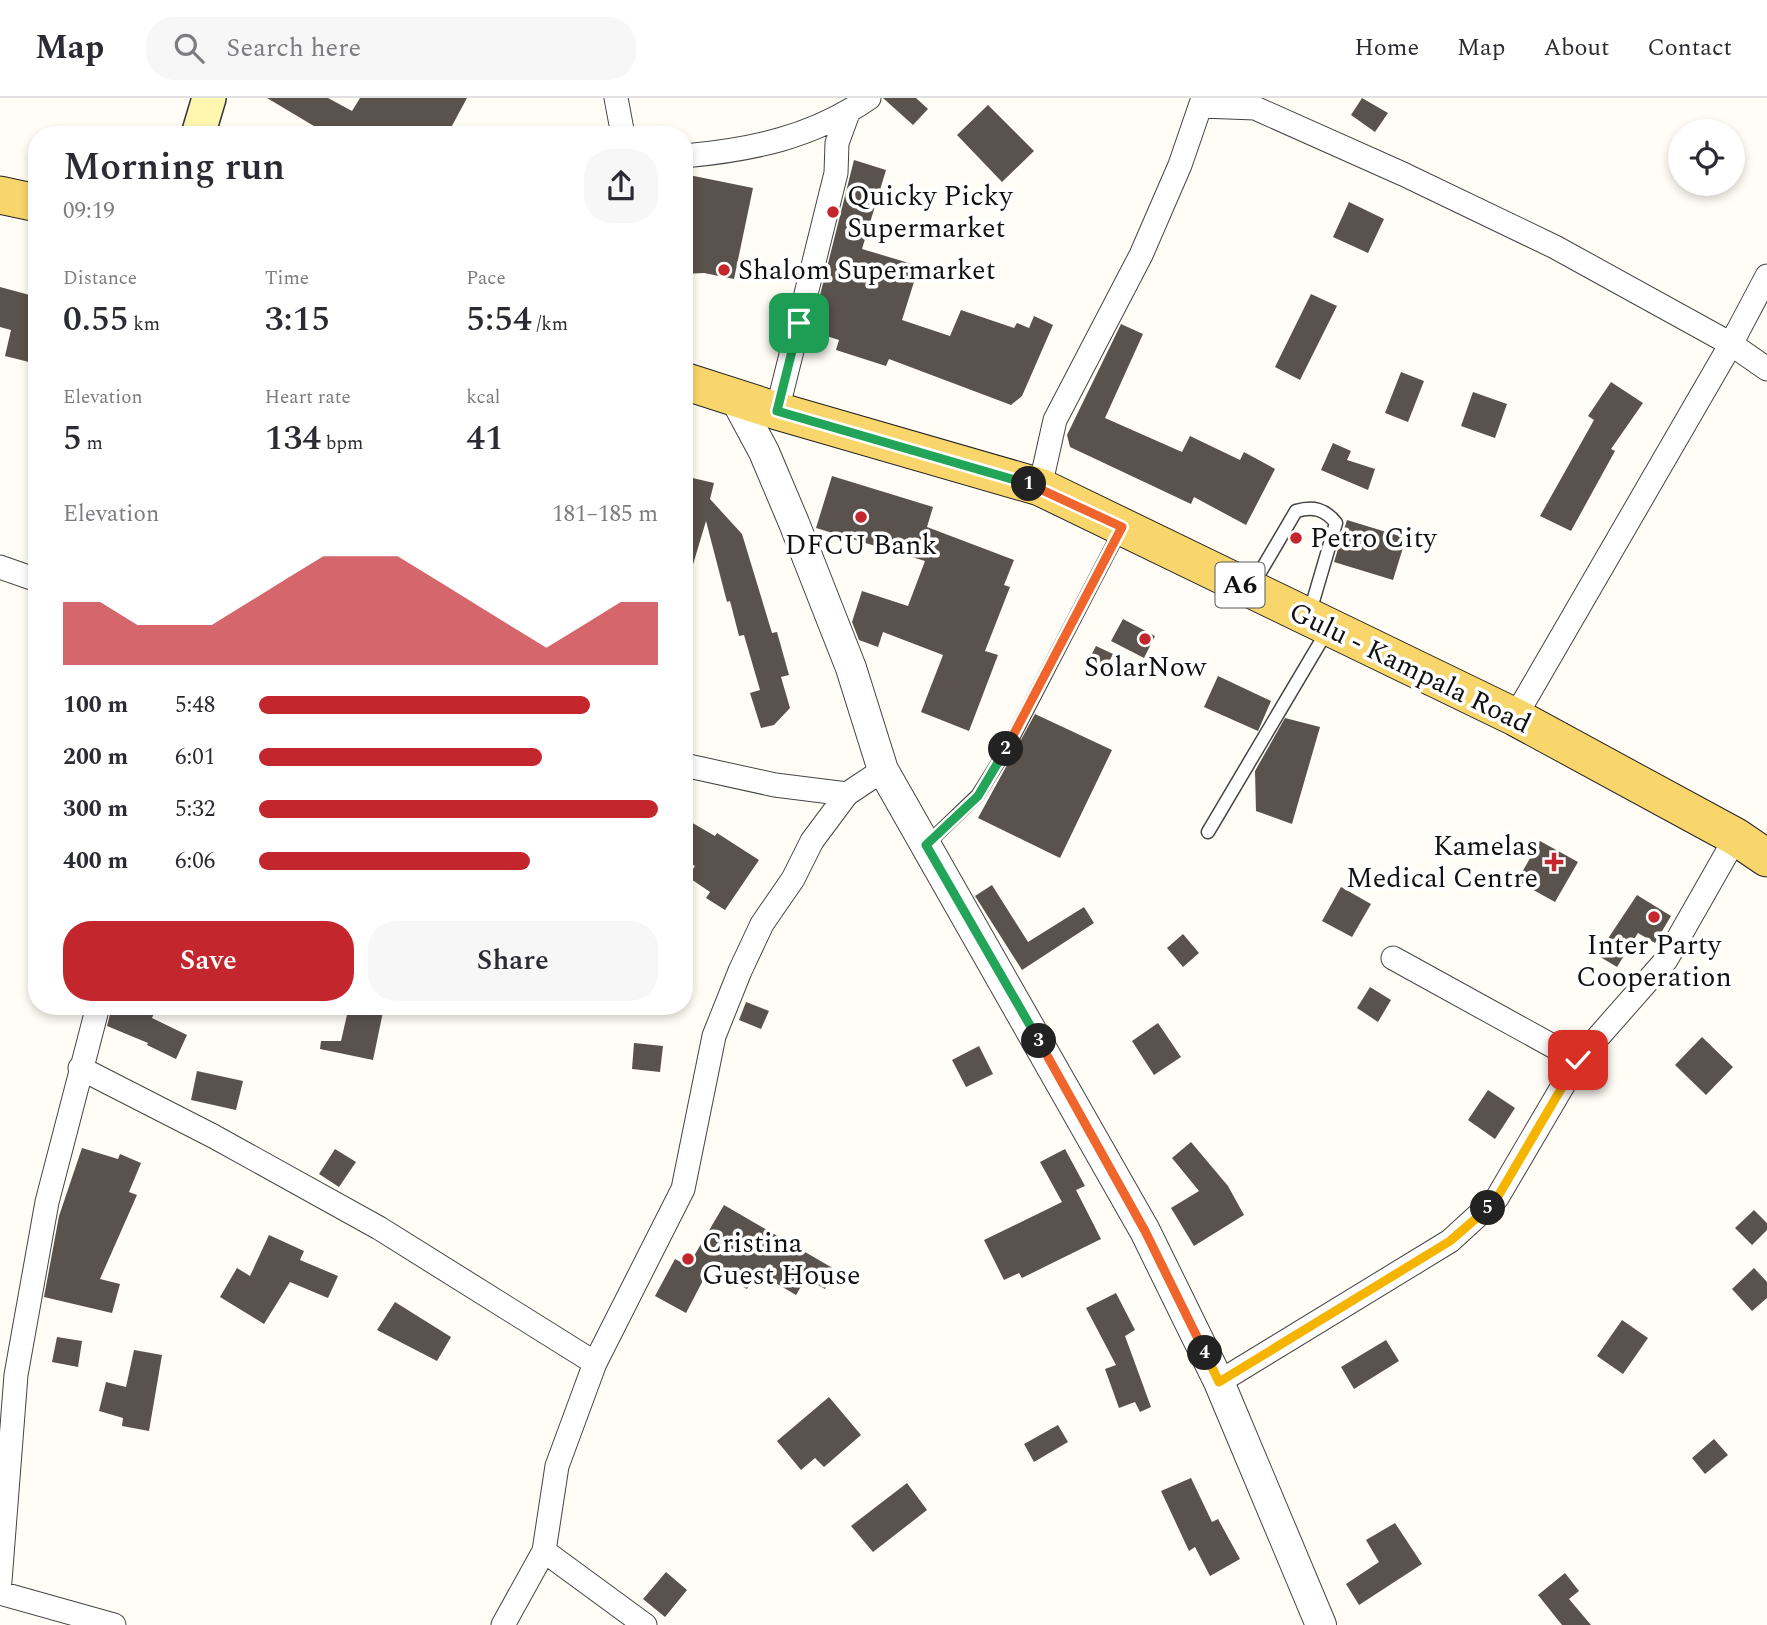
<!DOCTYPE html>
<meta charset="utf-8">
<style>
body{margin:0;font-family:Spectral,serif;background:#f7f7f7;color:#2b2b33;height:100vh;display:flex;flex-direction:column;font-size:26px;white-space:nowrap}
*{box-sizing:border-box;margin:0}
p{font-size:23px;color:#7c7c81}
.icon{flex:none;width:38px;height:38px;fill:none;stroke:currentColor;stroke-width:2;stroke-linecap:round;stroke-linejoin:round}
.map{position:relative;flex:1;overflow:hidden}
.sheet{position:absolute;left:28px;top:28px;width:665px;height:889px;display:flex;flex-direction:column;background:#fff;border-radius:28px;box-shadow:0 4px 10px #0003}
.sheet>*{flex:none}
.tools{position:absolute;left:1668px;top:21px;display:grid;gap:14px}
.tools a{display:grid;place-items:center;width:77px;height:77px;border-radius:50%;background:#fff;box-shadow:0 4px 10px #0003;font-size:35px}
.pin{position:absolute;display:grid;place-items:center;width:60px;height:60px;color:#fff;margin:-30px;border-radius:14px;box-shadow:0 4px 10px #0006}
.km{position:absolute;width:35px;height:35px;margin:-18px;border-radius:50%;background:#222;color:#fff;font-size:19px;line-height:35px;text-align:center}
.round{display:grid;place-items:center;flex:none;width:74px;height:74px;border-radius:28px;background:#f7f7f7}
.overview{display:flex;align-items:center;justify-content:space-between;height:119px;padding:0 35px}
h1{font-size:38px;font-weight:600;line-height:52px}
.figures{display:grid;grid-template-columns:repeat(3,1fr);gap:10px;height:119px;padding:7px 35px}
.figures div{display:grid;align-content:center}
.figures b{font-size:35px;font-weight:600}
.figures small{font-size:19px;font-weight:400}
.figures p{font-size:19px}
.chart{height:196px;padding:14px 35px}
.chart p{display:flex;justify-content:space-between}
.chart svg{width:100%;height:126px;margin-top:7px;fill:#c4262e;opacity:.7}
.cta{display:flex;gap:14px;margin-top:auto;padding:14px 35px}
.cta a{flex:1;height:80px;border-radius:28px;background:#c4262e;color:#fff;font-size:28px;font-weight:600;line-height:80px;text-align:center}
.cta a+a{background:#f7f7f7;color:#2b2b33}
ul{padding:0 35px;list-style:none;font-size:23px}
li{display:grid;grid-template-columns:112px 84px 1fr;align-items:center;height:52px}
li i{height:18px;border-radius:9px;background:#c4262e}
header{display:flex;align-items:center;gap:42px;box-sizing:border-box;height:98px;padding:0 35px;background:#fff;border-bottom:2px solid #e1e1e2}
header strong{font-size:33px}
nav{display:flex;gap:38px;margin-inline-start:auto;font-size:24px}
.search{width:490px;height:63px;background:#f7f7f7;display:flex;align-items:center;gap:18px;box-sizing:border-box;padding:0 24px;border-radius:28px;color:#7c7c81;font-size:26px}
.map>svg:first-child{display:block}
.building{fill:#5a524d}
.lines{fill:none;stroke-linecap:round;stroke-linejoin:round}
.service-casing{stroke:#444;stroke-width:15}
.minor-casing{stroke:#444;stroke-width:25}
.tertiary-casing{stroke:#444;stroke-width:32}
.secondary-casing{stroke:#333;stroke-width:36}
.primary-casing{stroke:#222;stroke-width:39}
.service{stroke:#fff;stroke-width:12}
.minor{stroke:#fff;stroke-width:23}
.tertiary{stroke:#fff;stroke-width:30}
.secondary{stroke:#fff6b0;stroke-width:33}
.primary{stroke:#f9d66b;stroke-width:37}
.split-1-casing{stroke:#fff;stroke-width:14}
.split-2-casing{stroke:#fff;stroke-width:14}
.split-3-casing{stroke:#fff;stroke-width:14}
.split-4-casing{stroke:#fff;stroke-width:14}
.split-5-casing{stroke:#fff;stroke-width:14}
.split-6-casing{stroke:#fff;stroke-width:14}
.split-1{stroke:#22a559;stroke-width:9}
.split-2{stroke:#f0652b;stroke-width:9}
.split-3{stroke:#22a559;stroke-width:9}
.split-4{stroke:#f0652b;stroke-width:9}
.split-5{stroke:#f5b400;stroke-width:9}
.split-6{stroke:#f5b400;stroke-width:9}
.poi-dot{fill:#c4262e;stroke:#fff;stroke-width:2.5}
.labels{text-anchor:middle;dominant-baseline:central;stroke-width:7;stroke-linejoin:round;paint-order:stroke}
.shield{fill:#fff;stroke:#585858;stroke-width:2}
.shield-label{font-size:26px;font-weight:bold;fill:#111}
.poi-label{font-size:28px;fill:#111;stroke:#fff;text-anchor:start}
.street-label{font-size:28px;fill:#111;stroke:#fff}
</style>
<header>
<strong>Map</strong>
<div class="search"><svg class="icon" aria-label="search" viewBox="0 0 24 24"><circle cx="10" cy="10" r="6"/><path d="M15 15l6 6"/></svg>Search here</div>
<nav><a>Home</a><a>Map</a><a>About</a><a>Contact</a></nav>
</header>
<div class="map">
<svg width="1767" height="1527" viewBox="0 0 1767 1527">
<rect width="100%" height="100%" fill="#fffdf5"/>
<path class="building" d="M267,0H328L352,13L360,0H467L447,37H329Z
M883,0H916L928,11L913,27Z
M1362,0L1388,15L1375,34L1351,17Z
M988,7L1034,53L1002,84L957,37Z
M854,62L886,72L862,151L919,168L902,222L950,238L961,212L1014,230L1017,225L1029,230L1034,218L1053,227L1022,298L1011,307L889,261L886,268L836,252L839,242L811,233Z
M684,76L753,90L734,181L704,175L684,176Z
M1349,104L1384,121L1368,155L1333,139Z
M0,189L37,199V266L5,258L11,232L0,229Z
M1311,196L1337,208L1300,282L1275,269Z
M1121,226L1143,236L1105,320L1182,354L1190,338L1240,362L1244,354L1275,371L1246,427L1194,399L1191,406L1070,349L1067,337Z
M1401,274L1424,283L1408,324L1385,315Z
M1611,284L1643,305L1611,351L1615,353L1571,433L1540,418L1594,322L1588,318Z
M1473,294L1507,306L1495,340L1461,328Z
M1333,345L1351,353L1347,362L1375,371L1368,392L1321,372Z
M684,378L714,385L710,401L742,436L772,535L777,534L789,577L781,579L790,610L774,627L761,630L750,595L760,592L744,537L739,538L730,503L727,504L706,423L689,480H684Z
M832,378L933,409L927,429L1014,462L1004,487L1010,489L985,553L998,557L969,633L921,614L943,557L883,534L878,549L859,542L852,524L862,493L908,508L925,463L816,430Z
M1347,422L1406,440L1393,482L1334,464Z
M1123,521L1155,538L1144,560L1111,543Z
M1096,548L1113,556L1102,577L1085,569Z
M1218,578L1271,603L1258,633L1204,609Z
M1035,616L1112,652L1060,760L978,720Z
M1285,620L1320,629L1292,726L1256,713L1255,673Z
M684,720L715,738L717,735L759,762L725,812L706,800L710,794L688,779L695,768L684,761Z
M1540,743L1578,764L1555,804L1517,783Z
M992,787L1028,844L1084,809L1094,825L1022,872L975,798Z
M1341,789L1371,806L1352,839L1322,823Z
M1637,797L1671,818L1655,845L1638,835L1617,869L1597,857Z
M1183,836L1199,855L1183,869L1167,850Z
M1370,889L1391,902L1378,924L1357,910Z
M746,904L769,913L761,931L739,922Z
M112,908H157L152,920L187,937L176,961L147,947L148,945L107,928Z
M349,908L383,914L373,962L320,951L321,943H341Z
M1158,925L1181,959L1154,977L1132,943Z
M1702,939L1733,969L1706,997L1675,967Z
M634,945L663,948L660,974L632,971Z
M979,948L993,976L966,989L952,962Z
M197,973L243,983L236,1012L191,1002Z
M1488,992L1515,1010L1495,1041L1468,1022Z
M1191,1044L1228,1088L1244,1117L1194,1148L1171,1110L1199,1093L1172,1060Z
M82,1050L118,1061L120,1056L141,1065L129,1094L137,1097L100,1181L120,1186L112,1215L44,1199L59,1118Z
M335,1051L356,1064L339,1089L319,1076Z
M1065,1051L1085,1088L1076,1092L1101,1141L1022,1180L1019,1175L1004,1182L984,1142L1062,1104L1040,1064Z
M724,1107L836,1172L825,1191L806,1180L796,1197L757,1174L747,1191L710,1169L686,1215L655,1198L675,1161L688,1168Z
M1754,1112L1767,1125V1132L1752,1147L1735,1130Z
M269,1137L304,1153L300,1162L338,1178L328,1200L290,1184L264,1226L220,1199L237,1170L250,1178Z
M1754,1170L1767,1184V1200L1752,1213L1732,1191Z
M1116,1195L1135,1232L1125,1238L1151,1309L1140,1314L1135,1304L1119,1310L1105,1271L1116,1267L1086,1210Z
M395,1204L451,1239L437,1263L377,1232Z
M1622,1222L1648,1240L1623,1276L1597,1258Z
M57,1239L82,1243L78,1269L52,1264Z
M1386,1242L1399,1263L1354,1291L1341,1269Z
M134,1252L162,1257L149,1333L122,1328L123,1320L99,1313L106,1284L126,1289Z
M829,1299L861,1337L824,1369L815,1360L801,1372L777,1343Z
M1058,1327L1068,1344L1034,1364L1024,1346Z
M1714,1341L1728,1357L1705,1376L1692,1360Z
M1191,1380L1212,1424L1218,1421L1240,1461L1210,1478L1195,1449L1189,1453L1161,1393Z
M907,1385L927,1412L873,1454L851,1428Z
M1395,1425L1422,1466L1359,1507L1346,1486L1379,1464L1366,1442Z
M666,1474L687,1492L665,1519L643,1501Z
M1565,1475L1579,1493L1569,1501L1591,1527H1562L1538,1497Z"/>
<g class="lines">
<g class="service-casing">
<path id="service" d="M1252,488L1296,413C1313,408 1325,411 1336,425L1309,517
M1208,734L1327,533
M926,747L978,697L1009,647L1121,431"/>
</g>
<g class="minor-casing">
<path id="minor" d="M616,0L623,37
M1202,8L1255,10L1403,76L1555,149L1731,246L1767,271
M684,58C752,52 813,39 869,0
M777,313L836,75L837,45L848,15
M1040,389L1055,322L1141,157L1180,67L1203,0
M0,469L37,482
M1515,619L1731,246L1767,178
M684,667L775,687L847,696
M1393,860L1578,962
M80,970L213,1038L379,1130L595,1265
M1219,1284L1450,1143L1497,1100L1578,962L1666,862L1736,739
M544,1453L645,1527
M0,1483L16,1277L47,1104L98,908
M0,1495L114,1527
M503,1527L544,1453L557,1368L595,1265L683,1091L714,938L740,873L762,826L793,781L812,743L847,696L883,672"/>
</g>
<g class="tertiary-casing">
<path id="tertiary" d="M735,300L764,354L794,425L851,570L883,672L1145,1133L1219,1284L1321,1527"/>
</g>
<g class="secondary-casing">
<path id="secondary" d="M198,37L209,0"/>
</g>
<g class="primary-casing">
<path id="primary" d="M0,97L37,105
M684,283L777,313L1040,389L1515,619L1736,739L1767,760"/>
</g>
<use href="#service" class="service"/>
<use href="#minor" class="minor"/>
<use href="#tertiary" class="tertiary"/>
<use href="#secondary" class="secondary"/>
<use href="#primary" class="primary"/>
</g>
<g class="lines">
<g class="split-1-casing">
<path id="split-1" d="M799,225L777,313L1029,386"/>
</g>
<g class="split-2-casing">
<path id="split-2" d="M1006,651L1122,429L1029,386"/>
</g>
<g class="split-3-casing">
<path id="split-3" d="M1006,651L978,698L926,747L1039,943"/>
</g>
<g class="split-4-casing">
<path id="split-4" d="M1039,943L1145,1133L1205,1255"/>
</g>
<g class="split-5-casing">
<path id="split-5" d="M1205,1255L1219,1284L1450,1143L1488,1110"/>
</g>
<g class="split-6-casing">
<path id="split-6" d="M1488,1110L1497,1100L1578,962"/>
</g>
<use href="#split-1" class="split-1"/>
<use href="#split-2" class="split-2"/>
<use href="#split-3" class="split-3"/>
<use href="#split-4" class="split-4"/>
<use href="#split-5" class="split-5"/>
<use href="#split-6" class="split-6"/>
</g>
<g class="poi-dot">
<circle cx="833" cy="114" r="7"/>
<circle cx="724" cy="172" r="7"/>
<circle cx="861" cy="419" r="7"/>
<circle cx="1296" cy="440" r="7"/>
<circle cx="1145" cy="541" r="7"/>
<path d="M1550.5 753.5h7v7h7v7h-7v7h-7v-7h-7v-7h7z"/>
<circle cx="1654" cy="819" r="7"/>
<circle cx="688" cy="1161" r="7"/>
</g>
<g class="labels">
<rect class="shield" x="1215.5" y="464.5" width="49" height="45" rx="5"/>
<g class="shield-label">
<text x="1240" y="487">A6</text>
</g>
<g class="poi-label">
<text x="847" y="98">Quicky Picky<tspan x="847" dy="32">Supermarket</tspan></text>
<text x="738" y="172">Shalom Supermarket</text>
<text x="1310" y="440">Petro City</text>
<text x="861" y="447" text-anchor="middle">DFCU Bank</text>
<text x="1145" y="569" text-anchor="middle">SolarNow</text>
<text x="1538" y="748" text-anchor="end">Kamelas<tspan x="1538" dy="32">Medical Centre</tspan></text>
<text x="1654" y="847" text-anchor="middle">Inter Party<tspan x="1654" dy="32">Cooperation</tspan></text>
<text x="702" y="1145">Cristina<tspan x="702" dy="32">Guest House</tspan></text>
</g>
<g class="street-label">
<text transform="translate(1410 570) rotate(26)">Gulu - Kampala Road</text>
</g>
</g>
</svg>
<div class="tools">
<a><svg class="icon" aria-label="locate" viewBox="0 0 24 24"><circle cx="12" cy="12" r="6"/><path d="M12 2v4M12 18v4M2 12h4M18 12h4"/></svg></a>
</div>
<div class="pin" style="left:799px;top:225px;background:#1e9e55"><svg class="icon" aria-label="arrive" viewBox="0 0 24 24"><path d="M6 21V4h12l-3 4 3 4H6"/></svg></div>
<div class="pin" style="left:1578px;top:962px;background:#d93025"><svg class="icon" aria-label="check" viewBox="0 0 24 24"><path d="M5 12l5 5 9-10"/></svg></div>
<b class="km" style="left:1029px;top:386px">1</b>
<b class="km" style="left:1006px;top:651px">2</b>
<b class="km" style="left:1039px;top:943px">3</b>
<b class="km" style="left:1205px;top:1255px">4</b>
<b class="km" style="left:1488px;top:1110px">5</b>
<section class="sheet">
<div class="overview"><div><h1>Morning run</h1><p>09:19</p></div><a class="round"><svg class="icon" aria-label="share" viewBox="0 0 24 24"><path d="M12 15V3M7 8l5-5 5 5M5 13v7h14v-7"/></svg></a></div>
<div class="figures">
<div><p>Distance</p><b>0.55<small> km</small></b></div>
<div><p>Time</p><b>3:15</b></div>
<div><p>Pace</p><b>5:54<small> /km</small></b></div>
</div>
<div class="figures">
<div><p>Elevation</p><b>5<small> m</small></b></div>
<div><p>Heart rate</p><b>134<small> bpm</small></b></div>
<div><p>kcal</p><b>41</b></div>
</div>
<div class="chart"><p><span>Elevation</span>181–185 m</p>
<svg viewBox="0 0 160 44" preserveAspectRatio="none"><path d="M0 44V22L10 22L20 30L30 30L40 30L50 22L60 14L70 6L80 6L90 6L100 14L110 22L120 30L130 38L140 30L150 22L160 22V44z"/></svg>
</div>
<ul>
<li><b>100 m</b>5:48<i style="width:83%"></i></li>
<li><b>200 m</b>6:01<i style="width:71%"></i></li>
<li><b>300 m</b>5:32<i style="width:100%"></i></li>
<li><b>400 m</b>6:06<i style="width:68%"></i></li>
</ul>
<div class="cta"><a>Save</a><a>Share</a></div>
</section>
</div>
